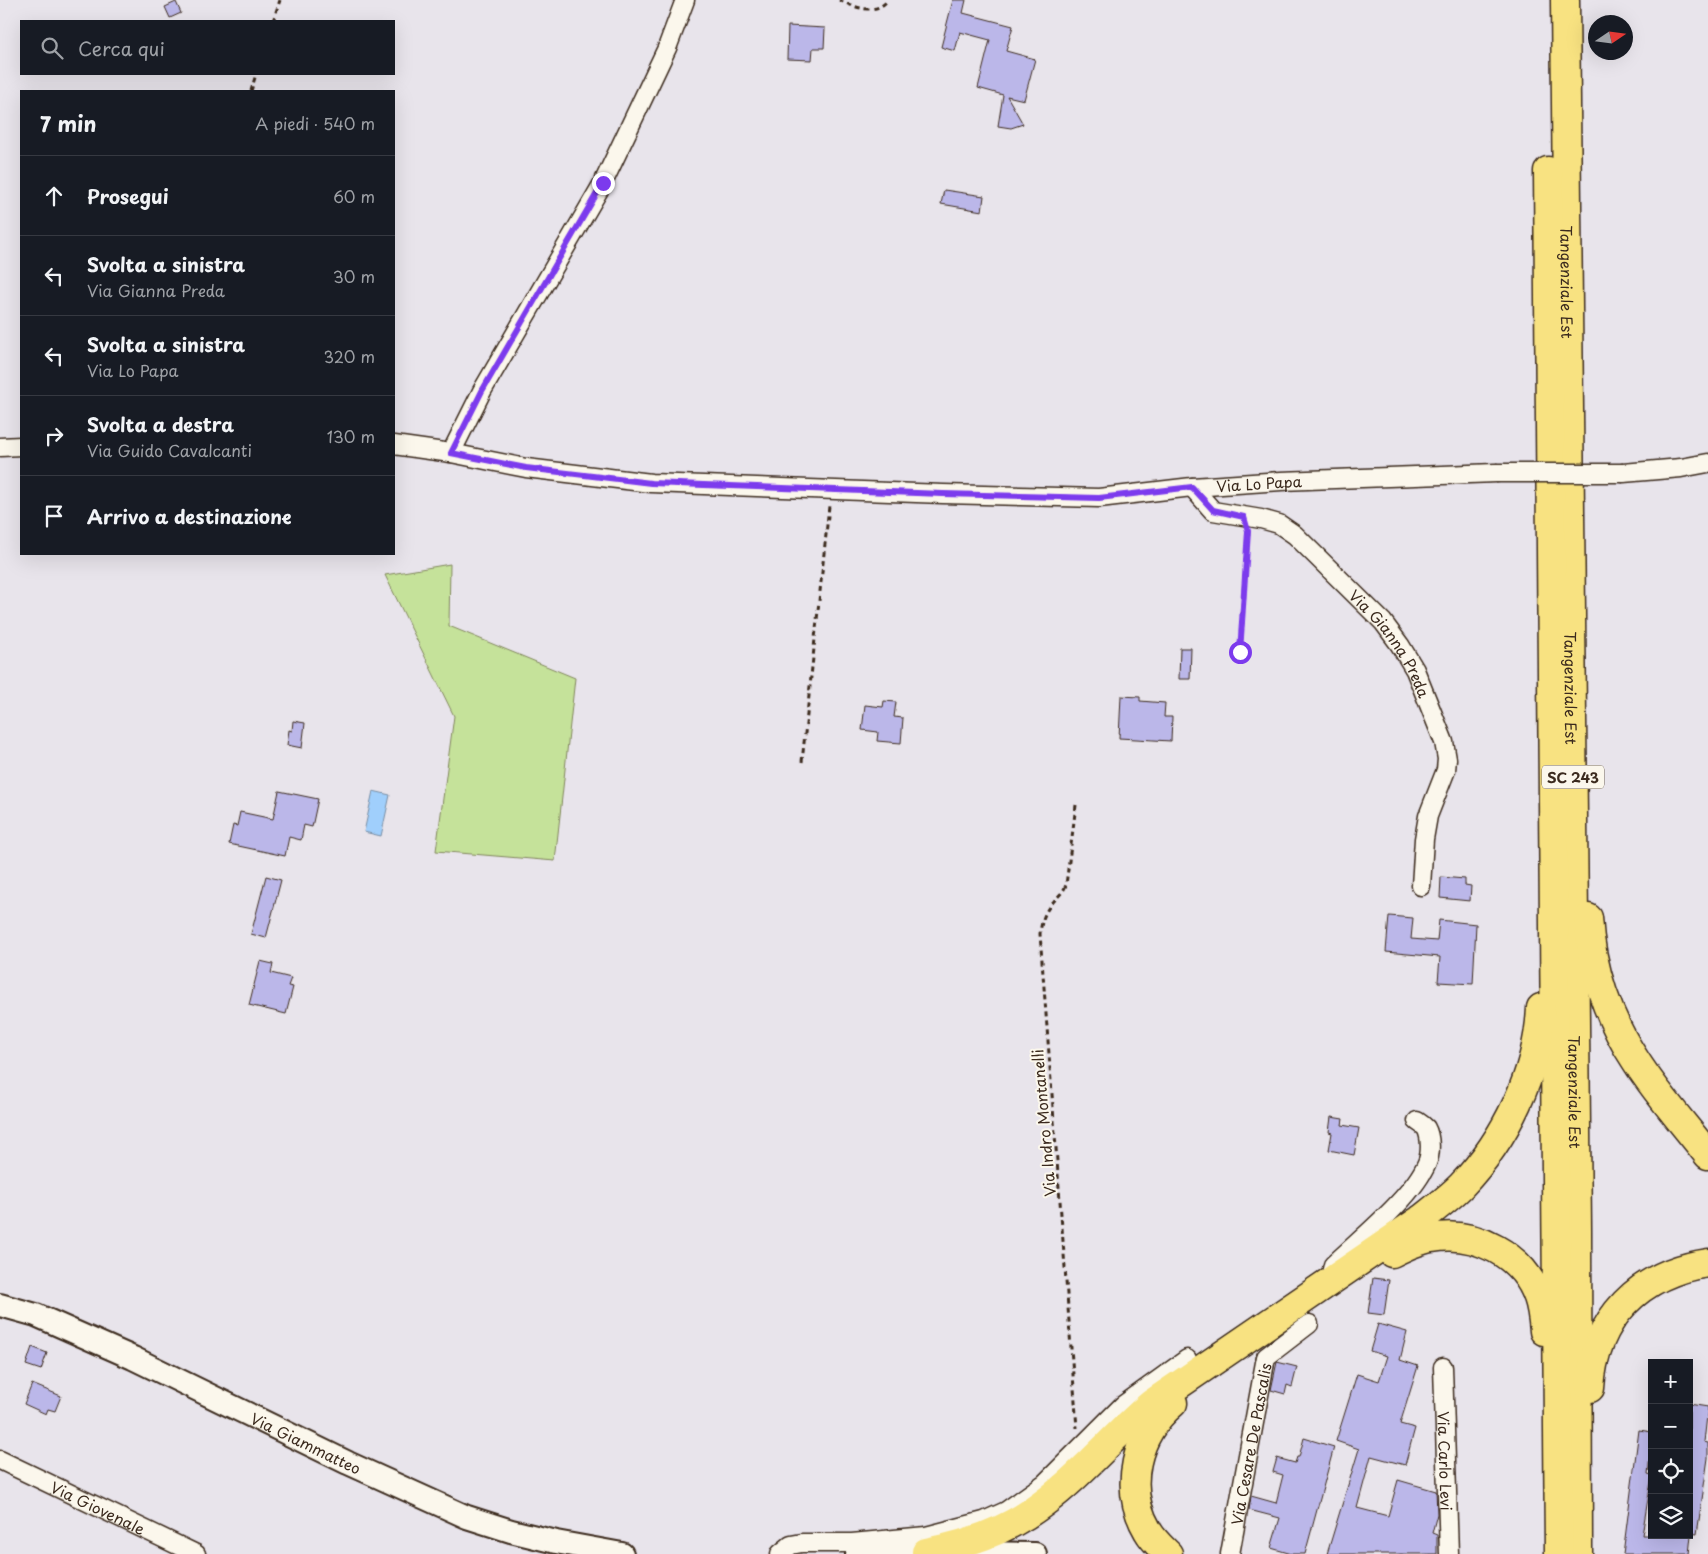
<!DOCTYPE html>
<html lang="it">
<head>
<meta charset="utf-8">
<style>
	body { margin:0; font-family:"Playpen Sans",sans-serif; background:#242831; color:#f1f3f6 }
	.controls { position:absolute; right:15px; bottom:15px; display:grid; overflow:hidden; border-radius:0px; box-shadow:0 5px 20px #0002 }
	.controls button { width:45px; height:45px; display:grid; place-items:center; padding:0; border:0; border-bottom:1px solid #363941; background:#171b24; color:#f1f3f6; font:25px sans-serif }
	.compass { position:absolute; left:1588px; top:15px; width:45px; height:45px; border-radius:50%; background:#171b24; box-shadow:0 5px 20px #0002; rotate:77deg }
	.stop { position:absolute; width:15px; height:15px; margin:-11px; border:4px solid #7c3aed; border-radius:50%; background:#fff }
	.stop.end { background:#7c3aed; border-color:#fff; box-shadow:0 1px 5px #0008 }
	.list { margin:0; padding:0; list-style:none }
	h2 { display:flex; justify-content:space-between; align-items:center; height:65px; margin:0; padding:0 20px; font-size:21px }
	h2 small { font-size:16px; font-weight:400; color:#9ea1a6 }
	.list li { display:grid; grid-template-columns:32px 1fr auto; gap:15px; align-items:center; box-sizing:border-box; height:80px; padding:0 20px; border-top:1px solid #363941 }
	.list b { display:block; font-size:19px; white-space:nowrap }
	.list p { margin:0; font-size:16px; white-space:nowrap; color:#9ea1a6 }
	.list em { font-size:16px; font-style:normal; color:#9ea1a6 }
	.icon { flex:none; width:28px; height:28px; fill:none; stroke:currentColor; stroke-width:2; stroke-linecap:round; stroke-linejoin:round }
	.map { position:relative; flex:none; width:1708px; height:1554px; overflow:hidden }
	.search { position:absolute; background:#171b24; box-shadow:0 5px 20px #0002; left:20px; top:20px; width:375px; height:55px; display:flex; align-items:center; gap:12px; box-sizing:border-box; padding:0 18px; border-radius:0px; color:#9ea1a6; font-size:19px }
	.panel { position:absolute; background:#171b24; box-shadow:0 5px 20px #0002; left:20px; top:90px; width:375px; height:465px; border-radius:0px }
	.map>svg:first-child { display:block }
</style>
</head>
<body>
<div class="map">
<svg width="1708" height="1554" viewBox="0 0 1708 1554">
	<rect width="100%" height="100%" fill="#e8e4eb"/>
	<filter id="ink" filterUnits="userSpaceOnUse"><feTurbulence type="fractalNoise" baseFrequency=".02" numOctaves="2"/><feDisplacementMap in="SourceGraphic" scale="10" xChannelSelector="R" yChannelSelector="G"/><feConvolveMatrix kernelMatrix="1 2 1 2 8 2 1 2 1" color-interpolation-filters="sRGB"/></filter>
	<g filter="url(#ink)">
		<path fill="#c5e29a" stroke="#80865c" d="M450 564 449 626 575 678 555 861 436 851 454 716 385 575Z"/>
		<path fill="#a0cffc" stroke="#788da3" d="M373 791 390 795 381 836 364 832Z"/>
		<path fill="#bbb7e9" stroke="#3b2a1e" d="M953 0H966L963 13 1013 26 1006 51 1035 59 1024 100 1007 96 1023 124 1011 128 998 126 1003 95 978 88 990 40 960 32 955 51 941 47Z
			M176 2 181 13 170 18 165 7Z
			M788 26 825 28 824 48H813L812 60 787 59Z
			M944 190 984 196 982 211 941 204Z
			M1180 648H1191L1190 679H1179Z
			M1121 696 1140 697V701L1165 703 1164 717H1172L1171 741 1119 738Z
			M884 701 896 702 894 717 903 718 901 743 877 741 878 732 862 730 865 705 883 707Z
			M293 721 305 723 302 748 287 745 289 730 292 731Z
			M279 791 318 799 312 827 304 825 301 840 289 837 285 856 229 844 233 825 237 826 240 812 273 819Z
			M266 876 281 880 266 938 251 934Z
			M1441 877 1465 879V885L1471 886 1470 901 1440 898Z
			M1389 916 1413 918 1411 939 1437 941 1439 920 1476 924 1473 984 1438 982 1440 957 1386 952Z
			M260 961 273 964 271 973 291 978 288 986 293 987 286 1014 249 1005Z
			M1331 1117 1343 1119 1342 1125 1359 1128 1354 1155 1329 1150 1332 1133 1329 1132Z
			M1373 1278 1389 1280 1384 1315 1368 1313Z
			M1378 1324 1407 1332 1400 1360 1418 1366 1400 1424 1415 1428 1405 1465 1371 1456 1357 1508 1388 1516 1398 1480 1436 1491 1437 1514 1432 1533 1437 1535V1554H1327L1359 1449 1336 1441 1357 1374 1379 1381 1387 1356 1370 1351Z
			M32 1347 47 1353 41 1370 26 1365Z
			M1277 1362 1297 1367 1292 1387 1287 1385 1285 1394 1271 1390Z
			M32 1384 61 1396 55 1411 48 1409 46 1414 24 1404Z
			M1689 1404 1708 1407 1704 1442 1708 1443V1458L1697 1534 1689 1533Z
			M1639 1430 1652 1432 1648 1474 1652 1475 1642 1535H1691L1689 1554H1623Z
			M1304 1438 1334 1447 1305 1554H1292L1271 1548 1280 1518 1249 1510 1251 1496 1276 1503 1283 1475 1273 1472 1277 1458 1295 1463 1297 1457H1299Z"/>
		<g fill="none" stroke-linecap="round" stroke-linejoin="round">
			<g stroke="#3b2a1e" stroke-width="21">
				<g id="minor">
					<path id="s1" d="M394 445 451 453 526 468 651 483 943 494 1099 498 1192 487 1281 481 1496 473"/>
					<path d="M0 447 21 446"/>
					<path d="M451 453 482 391 603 183 667 48 685 0"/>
					<path d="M1623 473 1681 468 1708 463"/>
					<path id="s2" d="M1192 487 1213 511 1261 519 1279 524 1295 535 1383 622 1400 645 1415 670 1444 742 1447 759 1446 770 1428 816 1424 839 1421 886"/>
					<path d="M1330 1278 1333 1265C1360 1239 1413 1197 1427 1163 1431 1154 1431 1137 1426 1128 1424 1126 1420 1123 1417 1121"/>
					<path id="s3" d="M1443 1367 1449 1554"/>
					<path id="s4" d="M0 1460 196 1554"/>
					<path d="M780 1554 791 1545 802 1543H852L926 1536 984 1521 1006 1511 1045 1483 1123 1405 1187 1359"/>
					<path id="s5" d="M1230 1554 1266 1357 1309 1324"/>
				</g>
			</g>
			<g stroke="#3b2a1e" stroke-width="26">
				<g id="tertiary">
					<path id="s6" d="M0 1305 36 1315 133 1358 348 1463 467 1517 511 1531 556 1542 622 1554"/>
					<path d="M857 1554 893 1552 1035 1554"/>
				</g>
			</g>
			<g stroke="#3b2a1e" stroke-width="31">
				<g id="trunk">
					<path id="s7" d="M1565 0 1577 1230 1578 1554"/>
					<path d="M1548 171 1559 1554"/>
					<path d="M1588 918C1591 968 1608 1019 1636 1061 1657 1094 1684 1124 1708 1155"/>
					<path d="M1392 1253C1404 1247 1418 1240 1432 1238 1475 1230 1523 1255 1538 1297 1542 1308 1543 1320 1544 1331"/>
					<path d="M1590 1388C1594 1318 1640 1273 1708 1263"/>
					<path d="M926 1552C995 1539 1035 1516 1085 1467 1108 1445 1128 1423 1152 1403L1420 1220C1434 1209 1449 1198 1461 1186 1506 1139 1538 1073 1541 1008"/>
					<path d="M1168 1554C1161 1547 1153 1540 1148 1531 1122 1487 1136 1434 1173 1403"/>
				</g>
			</g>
			<path stroke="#3b2a1e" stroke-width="3" stroke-dasharray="5 4" stroke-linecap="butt" d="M839 0C854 7 875 16 888 0
				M273 21 280 0
				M251 91 256 74
				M1240 652 1248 532
				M802 762 829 506
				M1076 805 1066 885C1063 893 1059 895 1054 901 1045 910 1041 922 1040 934L1077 1428"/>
			<use href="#minor" stroke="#fbf7ec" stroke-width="18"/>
			<use href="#tertiary" stroke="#fbf7ec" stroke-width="22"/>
			<use href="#trunk" stroke="#f8e281" stroke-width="28"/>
			<g stroke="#3b2a1e" stroke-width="21" stroke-linecap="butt">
				<path id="minor-bridge" d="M1496 473H1623"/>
			</g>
			<use href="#minor-bridge" stroke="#fbf7ec" stroke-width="18"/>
		</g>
	</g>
	<g fill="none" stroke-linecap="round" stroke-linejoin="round" filter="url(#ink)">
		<path stroke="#7c3aed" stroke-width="6" d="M603 183 482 391 451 453 526 468 651 483 943 494 1099 498 1192 487 1213 510 1244 517 1248 531 1240 652"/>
	</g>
	<g text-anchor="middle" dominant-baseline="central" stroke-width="4" stroke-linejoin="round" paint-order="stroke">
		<rect fill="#fbf7ec" stroke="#75685c" stroke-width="1" x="1542" y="765.5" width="62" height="23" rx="4"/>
		<g font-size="14" font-weight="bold" fill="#3b2a1e">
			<text x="1573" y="777">SC 243</text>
		</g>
		<g font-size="15" fill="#3b2a1e" stroke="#fbf7ec">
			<text stroke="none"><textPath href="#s7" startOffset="282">Tangenziale Est</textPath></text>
			<text stroke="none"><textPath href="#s1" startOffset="869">Via Lo Papa</textPath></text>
			<text stroke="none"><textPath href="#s2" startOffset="264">Via Gianna Preda</textPath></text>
			<text stroke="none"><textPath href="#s7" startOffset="688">Tangenziale Est</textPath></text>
			<text stroke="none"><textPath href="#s7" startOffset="1092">Tangenziale Est</textPath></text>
			<text transform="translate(1043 1123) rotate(-95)">Via Indro Montanelli</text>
			<text stroke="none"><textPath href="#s6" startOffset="336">Via Giammatteo</textPath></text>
			<text stroke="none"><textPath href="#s5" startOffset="112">Via Cesare De Pascalis</textPath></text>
			<text stroke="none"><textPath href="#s3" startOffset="94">Via Carlo Levi</textPath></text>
			<text stroke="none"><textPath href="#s4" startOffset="109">Via Giovenale</textPath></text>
		</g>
	</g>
</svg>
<div class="controls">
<button>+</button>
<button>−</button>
<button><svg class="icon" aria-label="locate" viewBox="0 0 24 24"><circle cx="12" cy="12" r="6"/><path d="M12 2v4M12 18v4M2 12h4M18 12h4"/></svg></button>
<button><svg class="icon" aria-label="layers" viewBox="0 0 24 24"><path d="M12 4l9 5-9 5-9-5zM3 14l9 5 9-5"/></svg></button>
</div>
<svg class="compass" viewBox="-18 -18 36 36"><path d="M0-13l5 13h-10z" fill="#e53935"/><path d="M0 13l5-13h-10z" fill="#9ea1a6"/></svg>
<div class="stop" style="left:1240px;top:652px"></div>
<div class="stop end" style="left:603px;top:183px"></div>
<div class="search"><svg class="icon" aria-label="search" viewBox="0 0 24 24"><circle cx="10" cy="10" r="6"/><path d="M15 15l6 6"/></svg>Cerca qui</div>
<section class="panel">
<h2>7 min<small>A piedi · 540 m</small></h2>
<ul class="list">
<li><svg class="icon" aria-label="ahead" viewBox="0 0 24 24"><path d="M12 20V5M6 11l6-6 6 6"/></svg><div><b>Prosegui</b></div><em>60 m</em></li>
<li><svg class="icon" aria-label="left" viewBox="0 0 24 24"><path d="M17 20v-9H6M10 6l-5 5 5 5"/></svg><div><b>Svolta a sinistra</b><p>Via Gianna Preda</p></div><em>30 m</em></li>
<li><svg class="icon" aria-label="left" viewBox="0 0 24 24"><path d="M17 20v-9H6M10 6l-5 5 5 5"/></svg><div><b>Svolta a sinistra</b><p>Via Lo Papa</p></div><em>320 m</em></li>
<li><svg class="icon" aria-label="right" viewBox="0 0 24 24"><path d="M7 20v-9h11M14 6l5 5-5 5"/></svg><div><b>Svolta a destra</b><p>Via Guido Cavalcanti</p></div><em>130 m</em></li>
<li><svg class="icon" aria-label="arrive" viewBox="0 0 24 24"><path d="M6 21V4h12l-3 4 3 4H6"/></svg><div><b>Arrivo a destinazione</b></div></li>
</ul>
</section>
</div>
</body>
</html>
